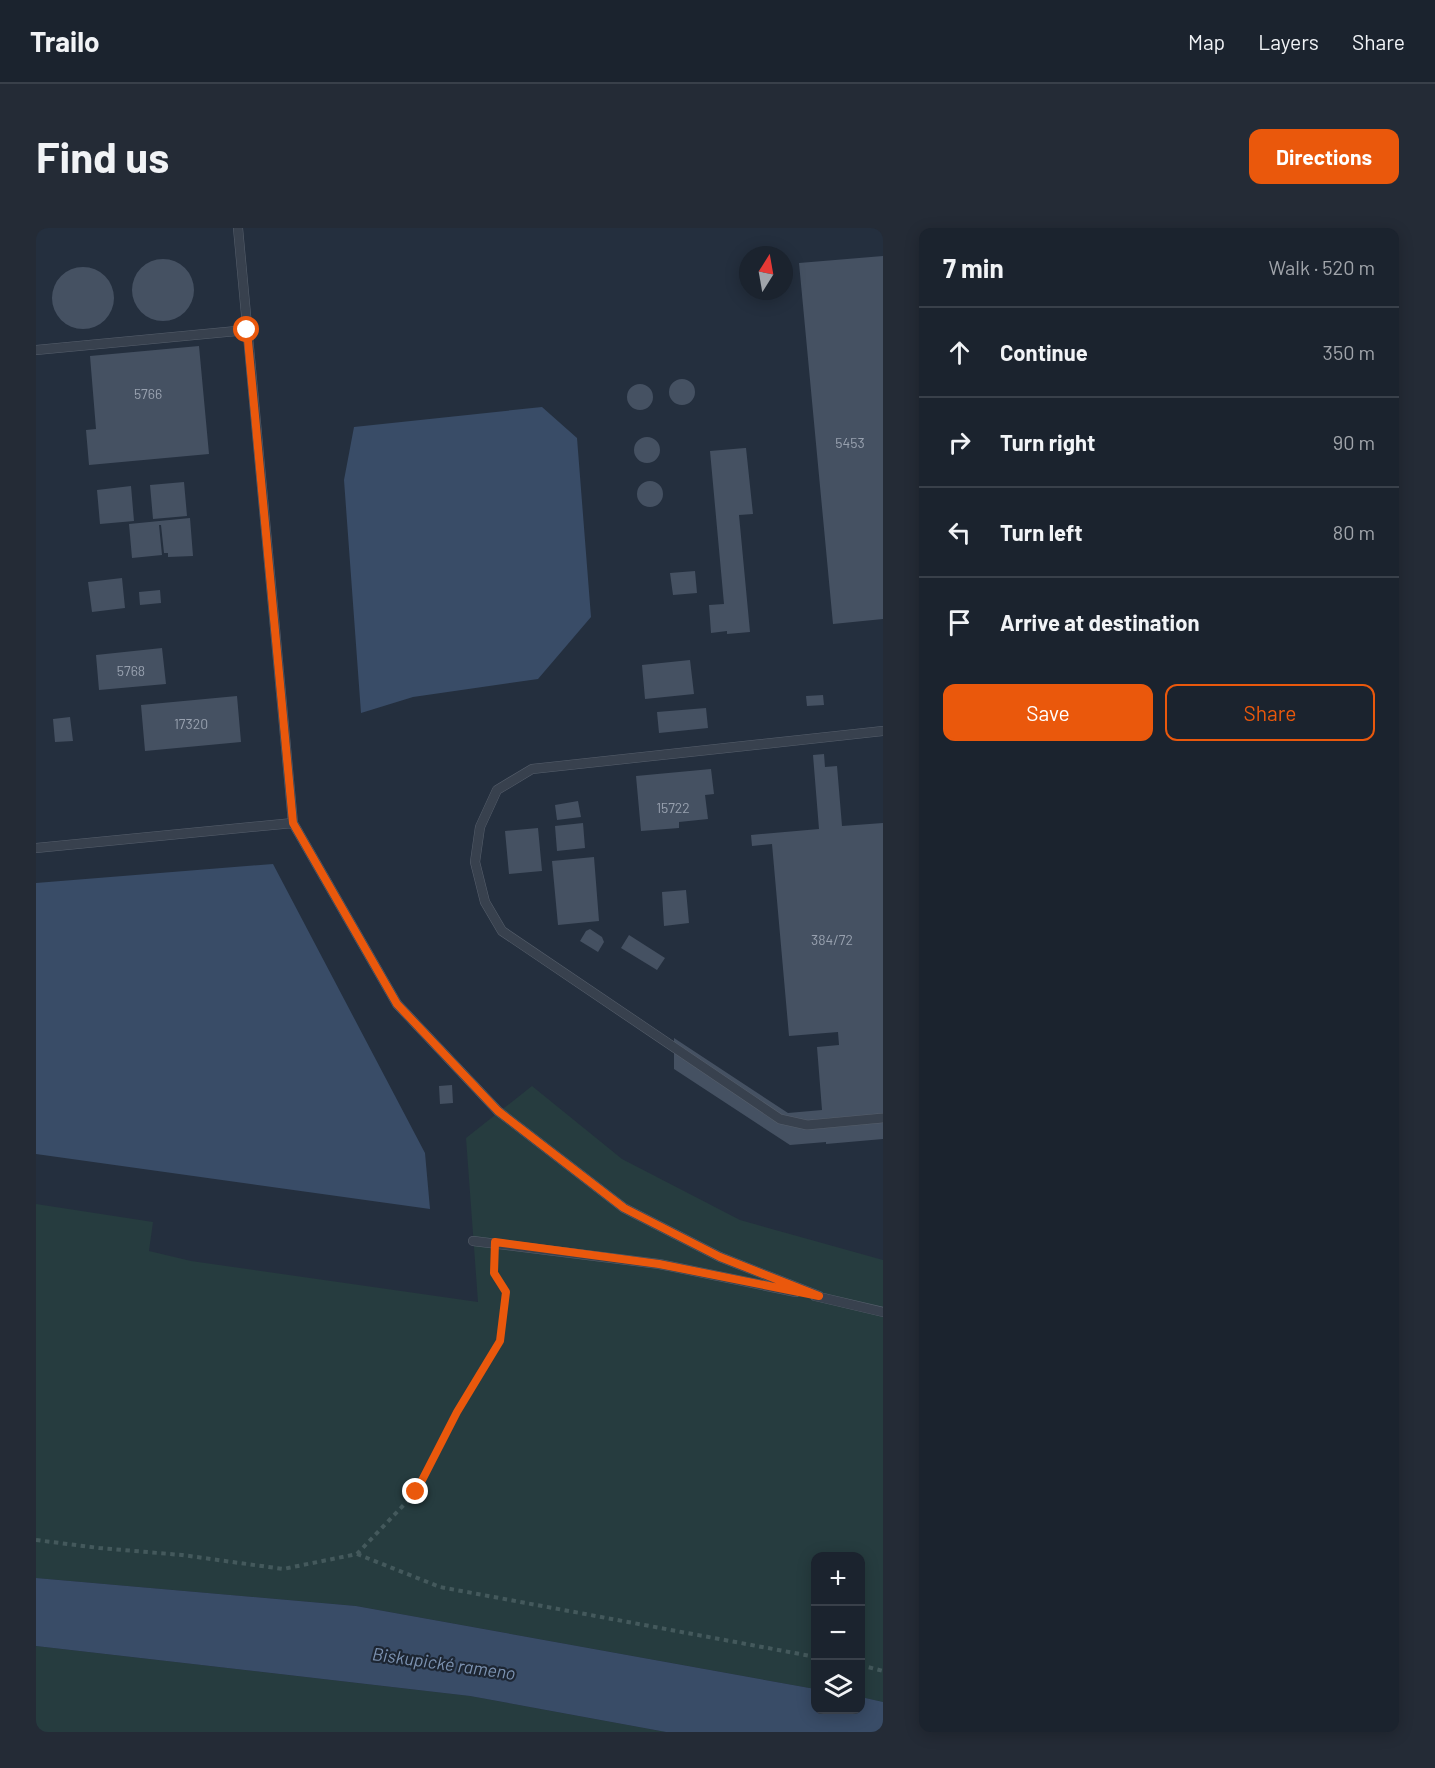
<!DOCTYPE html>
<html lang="en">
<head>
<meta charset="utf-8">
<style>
	body { margin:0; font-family:Barlow,sans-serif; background:#242b36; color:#f1f3f6 }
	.controls { position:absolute; right:18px; bottom:18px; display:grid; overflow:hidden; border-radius:12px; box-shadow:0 3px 15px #0003 }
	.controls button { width:54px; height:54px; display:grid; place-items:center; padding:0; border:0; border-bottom:2px solid #39404a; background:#1b232e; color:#f1f3f6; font:30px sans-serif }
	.compass { position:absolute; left:703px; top:18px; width:54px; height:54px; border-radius:50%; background:#1b232e; box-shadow:0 3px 15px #0003; rotate:11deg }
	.stop { position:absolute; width:18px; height:18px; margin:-14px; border:4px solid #ea580c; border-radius:50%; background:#fff }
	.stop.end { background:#ea580c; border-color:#fff; box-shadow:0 2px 6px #0008 }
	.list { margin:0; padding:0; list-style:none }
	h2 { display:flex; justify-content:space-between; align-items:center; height:78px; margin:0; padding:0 24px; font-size:26px }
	h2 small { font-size:20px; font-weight:400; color:#a0a4aa }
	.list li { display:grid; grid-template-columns:39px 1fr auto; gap:18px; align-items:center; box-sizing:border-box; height:90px; padding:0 24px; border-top:2px solid #39404a }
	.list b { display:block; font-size:22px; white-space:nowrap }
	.list em { font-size:20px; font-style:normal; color:#a0a4aa }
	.actions { display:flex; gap:12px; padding:18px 24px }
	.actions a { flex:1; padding:14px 0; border:2px solid #ea580c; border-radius:12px; text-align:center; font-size:21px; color:#ea580c }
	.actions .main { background:#ea580c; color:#fff }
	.icon { flex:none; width:33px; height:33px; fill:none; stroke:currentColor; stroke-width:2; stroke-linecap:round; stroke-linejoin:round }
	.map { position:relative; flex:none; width:847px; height:1504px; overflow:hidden; border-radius:12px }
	header { display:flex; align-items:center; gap:36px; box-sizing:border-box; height:84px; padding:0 30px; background:#1b232e; border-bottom:2px solid #39404a }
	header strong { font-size:28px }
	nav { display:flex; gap:33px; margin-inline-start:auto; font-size:21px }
	.intro { display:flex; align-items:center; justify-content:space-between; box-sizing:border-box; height:144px; padding:0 36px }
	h1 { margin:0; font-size:42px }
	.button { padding:15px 27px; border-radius:12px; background:#ea580c; color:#fff; font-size:21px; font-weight:700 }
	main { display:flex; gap:36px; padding:0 36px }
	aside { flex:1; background:#1b232e; border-radius:12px; box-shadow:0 3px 15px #0003 }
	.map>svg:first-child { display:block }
</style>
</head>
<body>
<header>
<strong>Trailo</strong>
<nav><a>Map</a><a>Layers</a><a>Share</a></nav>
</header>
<div class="intro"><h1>Find us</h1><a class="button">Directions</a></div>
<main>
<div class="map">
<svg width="847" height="1504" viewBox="0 0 847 1504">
	<rect width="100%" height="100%" fill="#242f3e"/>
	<path fill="#263c3f" d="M496 858 586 931 704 992 847 1032V1474L825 1469 824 1328H780L779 1461 320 1378 0 1350V976L117 994 113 1023 155 1033 442 1074 430 910Z
		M0 1418 434 1468 630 1504H0Z"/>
	<path fill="#394c67" d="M506 179 541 210 555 389 502 451 377 469 325 485 308 252 318 199Z
		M237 636 389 925 394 981 0 926V655Z
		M0 1350 320 1378 779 1461 780 1482H824L825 1469 847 1474V1504H630L434 1468 0 1418Z"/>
	<path fill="#455162" d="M847 28V391L797 396 763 35Z
		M96 62a31 31 0 1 1 62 0a31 31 0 1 1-62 0Z
		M16 70a31 31 0 1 1 62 0a31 31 0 1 1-62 0Z
		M163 118 173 226 53 237 50 202 60 201 54 128Z
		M633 164a13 13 0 1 1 26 0a13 13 0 1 1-26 0Z
		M591 169a13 13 0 1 1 26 0a13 13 0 1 1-26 0Z
		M598 222a13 13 0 1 1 26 0a13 13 0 1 1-26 0Z
		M709 220H710L717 286 703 287 714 404 691 406V403L675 405 673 377 688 376 674 223Z
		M601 266a13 13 0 1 1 26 0a13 13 0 1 1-26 0Z
		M148 254 151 288 117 291 114 257Z
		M95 258 98 293 64 296 61 262Z
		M154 290 157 328 132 329V325H128L125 297H123L126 327 96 330 93 296Z
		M659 343 661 365 637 367 634 345Z
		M86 350 89 380 56 384 52 354Z
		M124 362 125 375 104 377 103 364Z
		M126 420 130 456 63 462 60 427Z
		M654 432 658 466 609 471 606 437Z
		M787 467 788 477 771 478 770 468Z
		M201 468 205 514 109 523 105 477Z
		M670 480 672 500 623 505 621 484Z
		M34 489 37 513 19 514 17 491Z
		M788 526 789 539 801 538 806 598 847 595V911L790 916V914L754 917 638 841V810L752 885 786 882 781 819 803 817 802 804 753 808 736 616 716 618 715 607 783 601 777 527Z
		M675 541 678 566 669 567 672 591 643 594V600L605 603 600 548Z
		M542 573 545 589 521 592 519 577Z
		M547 595 549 620 521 623 519 598Z
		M502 600 506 643 473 646 469 603Z
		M558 629 563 693 522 697 516 633Z
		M650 662 653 695 628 698 626 664Z
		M554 701 566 709 568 714 562 724 544 713 550 703Z
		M593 707 629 730 621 742 585 720Z
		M416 857 417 875 404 876 403 858Z"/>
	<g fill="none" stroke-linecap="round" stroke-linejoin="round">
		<g stroke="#565f6c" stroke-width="10">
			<path id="lane" d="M202 0 257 595 361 776 462 883 588 980 684 1029 783 1068
				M0 122 211 102
				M847 503 496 541 461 562 444 599 439 634 449 674 466 703 744 891 771 897 847 890
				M0 620 257 595
				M437 1013 623 1036 760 1064
				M779 1068 847 1084"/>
		</g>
		<path stroke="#44595c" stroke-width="4" stroke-dasharray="4.5 4.5" stroke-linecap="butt" d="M0 1312 63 1320 146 1327 247 1341 321 1326 380 1264 421 1184 464 1113 470 1064 458 1045V1030
			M321 1326 404 1359 780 1429
			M824 1437 847 1443"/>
		<use href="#lane" stroke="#38414e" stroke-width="9"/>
	</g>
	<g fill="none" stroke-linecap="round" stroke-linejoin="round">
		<path stroke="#ea580c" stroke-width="8" d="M211 102 257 595 361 776 462 883 588 980 684 1029 783 1068 623 1036 459 1014 458 1045 470 1064 464 1113 421 1184 380 1264"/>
	</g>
	<g text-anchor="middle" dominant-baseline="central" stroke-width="4.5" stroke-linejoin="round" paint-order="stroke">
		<g font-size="14" fill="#98a1af">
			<text x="112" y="165">5766</text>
			<text x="814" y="214">5453</text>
			<text x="95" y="442">5768</text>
			<text x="155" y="495">17320</text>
			<text x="637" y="579">15722</text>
			<text x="796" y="711">384/72</text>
		</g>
		<g font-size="18" font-style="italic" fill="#7c92b1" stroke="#1d2633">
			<text transform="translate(408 1435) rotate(8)">Biskupické rameno</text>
		</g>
	</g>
</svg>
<div class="controls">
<button>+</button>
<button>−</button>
<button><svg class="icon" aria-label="layers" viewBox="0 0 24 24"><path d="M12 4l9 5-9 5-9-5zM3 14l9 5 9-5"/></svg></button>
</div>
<svg class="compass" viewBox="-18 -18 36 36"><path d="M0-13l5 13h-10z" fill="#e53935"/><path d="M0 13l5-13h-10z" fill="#a0a4aa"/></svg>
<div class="stop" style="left:211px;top:102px"></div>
<div class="stop end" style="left:380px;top:1264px"></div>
</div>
<aside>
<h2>7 min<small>Walk · 520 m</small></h2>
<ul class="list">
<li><svg class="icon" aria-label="ahead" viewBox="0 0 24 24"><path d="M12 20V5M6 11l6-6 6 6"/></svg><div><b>Continue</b></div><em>350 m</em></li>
<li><svg class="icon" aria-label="right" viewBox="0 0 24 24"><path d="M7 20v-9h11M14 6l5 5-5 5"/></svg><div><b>Turn right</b></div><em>90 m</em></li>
<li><svg class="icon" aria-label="left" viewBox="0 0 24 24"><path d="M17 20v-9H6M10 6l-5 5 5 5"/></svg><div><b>Turn left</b></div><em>80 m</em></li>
<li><svg class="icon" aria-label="arrive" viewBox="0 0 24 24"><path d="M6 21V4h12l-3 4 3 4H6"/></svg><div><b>Arrive at destination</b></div></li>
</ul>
<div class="actions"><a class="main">Save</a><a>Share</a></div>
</aside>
</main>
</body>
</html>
